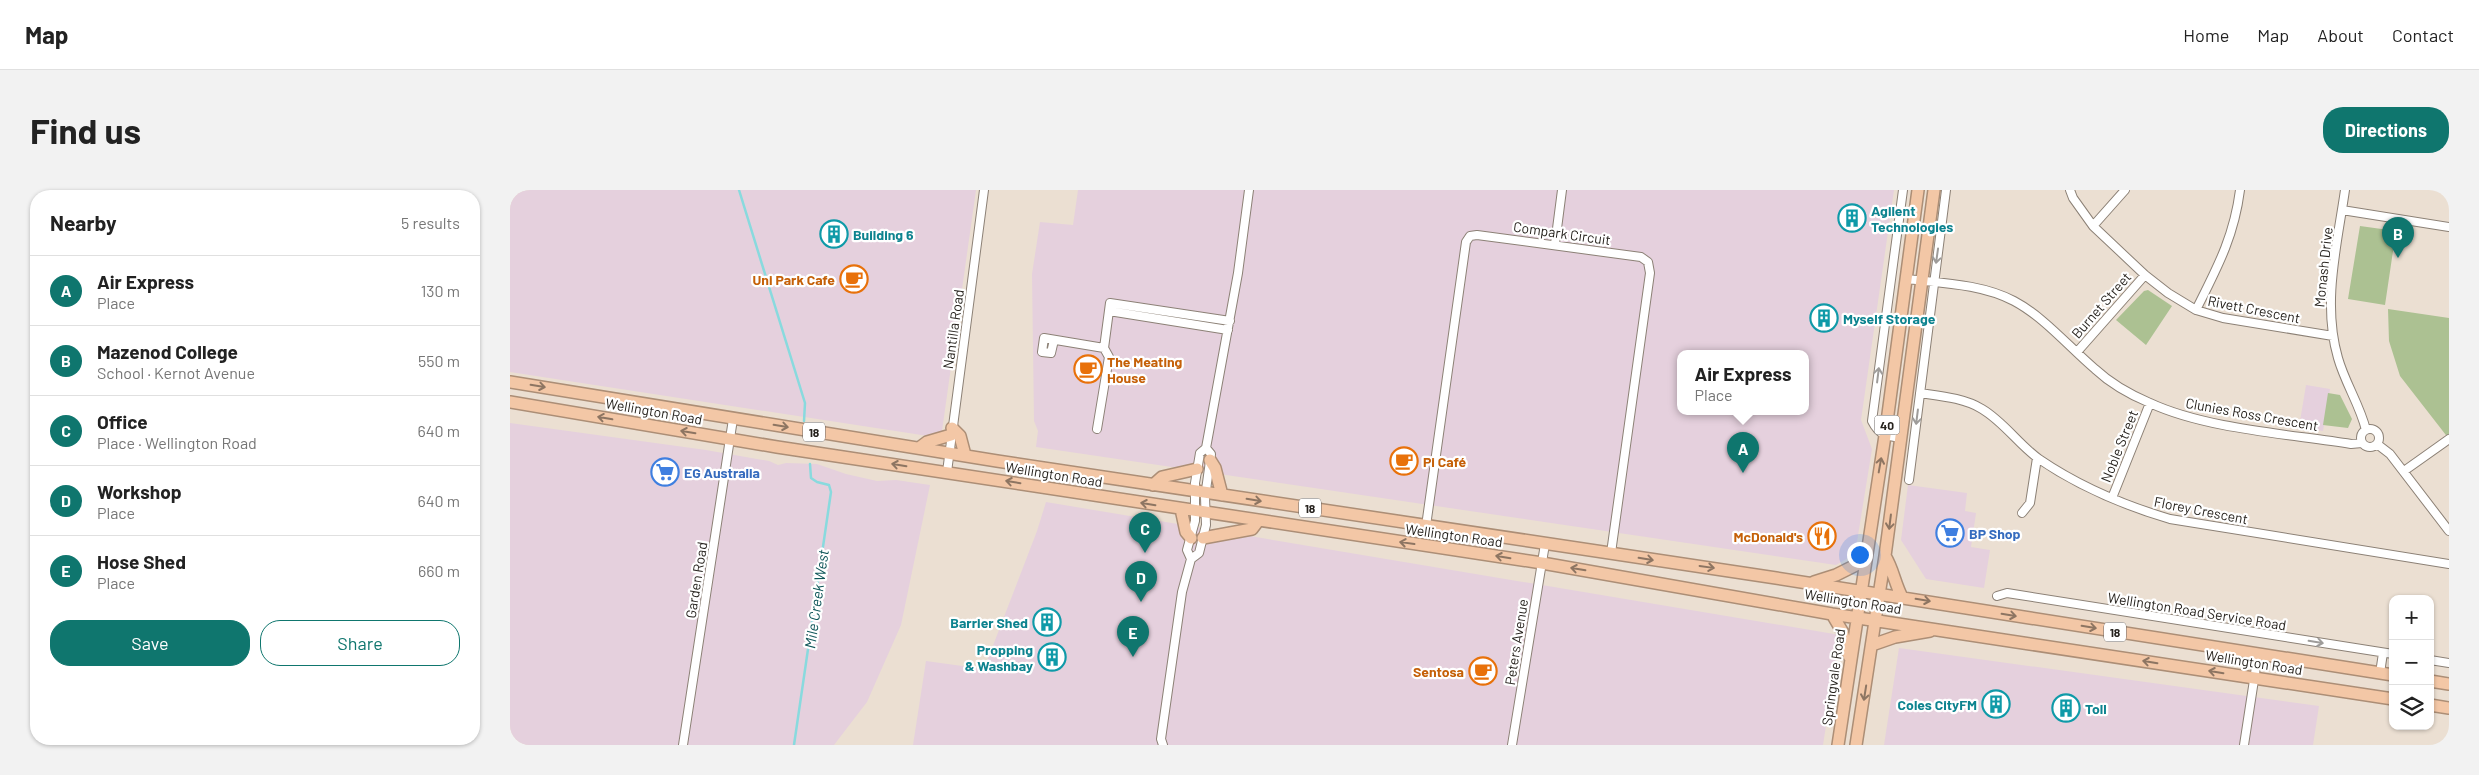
<!DOCTYPE html>
<html lang="en">
<head>
<meta charset="utf-8">
<style>
	body { margin:0; font-family:Barlow,sans-serif; background:#f2f2f2; color:#222 }
	.controls { position:absolute; right:15px; bottom:15px; display:grid; overflow:hidden; border-radius:10px; box-shadow:0 1px 4px #0004 }
	.controls button { width:45px; height:45px; display:grid; place-items:center; padding:0; border:0; border-bottom:1px solid #e0e0e0; background:#fff; color:#222; font:25px sans-serif }
	.you { position:absolute; left:1349px; top:364px; width:18px; height:18px; margin:-12px; border:4px solid #fff; border-radius:50%; background:#1a73e8; box-shadow:0 0 0 8px #1a73e833 }
	.badge { display:grid; place-items:center; width:32px; height:32px; border-radius:50%; background:#0f766e; color:#fff; font-size:16px; font-weight:700 }
	.pin { position:absolute; translate:-50% -41px; filter:drop-shadow(0 1px 2px #0008) }
	.pin::after { content:''; position:absolute; top:26px; width:18px; height:15px; background:inherit; clip-path:polygon(0 0,100% 0,50% 100%) }
	.popup { position:absolute; left:1167px; top:160px; width:132px; height:65px; box-sizing:border-box; display:grid; place-content:center; border-radius:10px; background:#fff; filter:drop-shadow(0 1px 4px #0005); font-size:16px; white-space:nowrap; color:#767676 }
	.popup b { font-size:19px; color:#222 }
	.popup::after { content:''; position:absolute; left:50%; top:100%; margin-left:-10px; border:10px solid transparent; border-top-color:#fff }
	.list { margin:0; padding:0; list-style:none }
	h2 { display:flex; justify-content:space-between; align-items:center; height:65px; margin:0; padding:0 20px; font-size:21px }
	h2 small { font-size:16px; font-weight:400; color:#767676 }
	.list li { display:grid; grid-template-columns:32px 1fr auto; gap:15px; align-items:center; box-sizing:border-box; height:70px; padding:0 20px; border-top:1px solid #e0e0e0 }
	.list b { display:block; font-size:19px; white-space:nowrap }
	.list p { margin:0; font-size:16px; white-space:nowrap; color:#767676 }
	.list em { font-size:16px; font-style:normal; color:#767676 }
	.actions { display:flex; gap:10px; padding:15px 20px }
	.actions a { flex:1; padding:11px 0; border:1px solid #0f766e; border-radius:20px; text-align:center; font-size:18px; color:#0f766e }
	.actions .main { background:#0f766e; color:#fff }
	.icon { flex:none; width:28px; height:28px; fill:none; stroke:currentColor; stroke-width:2; stroke-linecap:round; stroke-linejoin:round }
	.map { position:relative; flex:none; width:1939px; height:555px; overflow:hidden; border-radius:20px }
	header { display:flex; align-items:center; gap:30px; box-sizing:border-box; height:70px; padding:0 25px; background:#fff; border-bottom:1px solid #e0e0e0 }
	header strong { font-size:24px }
	nav { display:flex; gap:28px; margin-inline-start:auto; font-size:18px }
	.intro { display:flex; align-items:center; justify-content:space-between; box-sizing:border-box; height:120px; padding:0 30px }
	h1 { margin:0; font-size:35px }
	.button { padding:12px 22px; border-radius:20px; background:#0f766e; color:#fff; font-size:18px; font-weight:700 }
	main { display:flex; gap:30px; padding:0 30px }
	aside { flex:1; background:#fff; border-radius:20px; box-shadow:0 1px 4px #0004 }
	.map>svg:first-child { display:block }
</style>
</head>
<body>
<header>
<strong>Map</strong>
<nav><a>Home</a><a>Map</a><a>About</a><a>Contact</a></nav>
</header>
<div class="intro"><h1>Find us</h1><a class="button">Directions</a></div>
<main>
<aside>
<h2>Nearby<small>5 results</small></h2>
<ul class="list">
<li><span class="badge">A</span><div><b>Air Express</b><p>Place</p></div><em>130 m</em></li>
<li><span class="badge">B</span><div><b>Mazenod College</b><p>School · Kernot Avenue</p></div><em>550 m</em></li>
<li><span class="badge">C</span><div><b>Office</b><p>Place · Wellington Road</p></div><em>640 m</em></li>
<li><span class="badge">D</span><div><b>Workshop</b><p>Place</p></div><em>640 m</em></li>
<li><span class="badge">E</span><div><b>Hose Shed</b><p>Place</p></div><em>660 m</em></li>
</ul>
<div class="actions"><a class="main">Save</a><a>Share</a></div>
</aside>
<div class="map">
<svg width="1939" height="555" viewBox="0 0 1939 555">
	<rect width="100%" height="100%" fill="#ebdfd2"/>
	<path fill="#e5d0dd" fill-rule="evenodd" d="M0 0H466L431 248 0 182Z
		M568 0H1384L1351 230 1362 259 1345 364 1326 375 526 257 528 241 524 231 522 84 530 32 563 35ZM1170 164H1296V222H1170Z
		M1796 195 1820 199 1813 241 1789 237Z
		M0 233 196 260 259 271 268 275 276 273 307 274 336 284 367 291 386 290 420 295 391 435 357 512 324 555H0Z
		M1398 295 1457 303 1455 321 1466 323 1461 357 1480 360 1474 398 1416 389 1391 350Z
		M536 312 1330 445 1313 555H403L416 471 474 479 527 341Z
		M1389 458 1809 516 1803 555H1374Z"/>
	<path fill="#acc192" d="M1850 36 1886 41 1875 115 1838 109Z
		M1638 100 1662 116 1636 155 1606 130 1634 101Z
		M1878 119 1939 128V249L1890 186 1879 151Z
		M1818 203 1830 205 1842 229 1838 238 1813 235Z"/>
	<g fill="none" stroke-linecap="round" stroke-linejoin="round">
		<path stroke="#89dade" stroke-width="2.5" d="M229 0 295 213 294 231
			M284 555 321 302 319 295 307 292 301 288 300 274"/>
		<g stroke="#8c8176" stroke-width="10">
			<path id="minor" d="M1560 0 1563 8 1583 36 1635 85 1658 103 1686 120 1713 128 1823 146
				M1835 0C1827 56 1812 113 1828 168 1835 193 1850 215 1856 240
				M1832 20 1939 37
				M1583 36 1615 0
				M1045 54 1052 0
				M1396 89C1431 93 1472 94 1504 111 1534 127 1559 157 1585 179 1600 193 1621 205 1640 213 1696 239 1779 244 1841 254L1852 253
				M1686 120C1707 78 1724 47 1730 0
				M599 121 718 140
				M544 150 541 163 532 162 534 148 594 158
				M1567 162 1635 85
				M1410 203C1430 206 1454 208 1472 219 1494 232 1509 255 1529 269 1570 297 1613 315 1660 329L1939 374
				M1851 248a9 9 0 1 1 18 0a9 9 0 1 1-18 0Z
				M587 239 599 167 594 158 600 113 720 131
				M1391 248C1376 246 1369 245 1362 231L1393 0
				M1867 254 1880 264 1939 341
				M1894 281 1939 249
				M437 282 474 0
				M1399 290 1436 0
				M1602 308 1640 213
				M1512 323 1520 313 1527 268
				M916 336 956 52 960 46 967 45 1131 67 1138 72 1140 83 1101 363
				M681 369 677 360 685 331V293L690 263 696 258 728 83 739 0
				M1487 406 1497 403 1883 464
				M1920 470 1939 473
				M1870 483 1873 463
				M173 555 223 229
				M653 555 651 549 672 402 681 369 689 363 696 335 695 307 701 264 696 258
				M1002 555 1035 354
				M1734 555 1748 464"/>
		</g>
		<g stroke="#ac8e76" stroke-width="14">
			<path id="highway" d="M0 192 487 271 1266 388 1883 485
				M0 212 267 257 1032 373 1322 424 1883 509
				M442 238 450 246 455 265
				M409 258 417 252 441 245
				M700 270 705 278 712 305
				M643 295 652 287 687 279
				M671 319 676 342 681 348
				M693 348 742 339 748 331
				M1375 366C1383 379 1385 394 1392 407
				M1304 392 1326 385 1354 371
				M1322 424 1332 441 1339 466
				M1362 455 1385 447 1420 441
				M1920 491 1939 494
				M1920 515 1939 518
				M1328 555 1376 239 1408 0
				M1346 555 1375 366 1424 0"/>
		</g>
		<use href="#minor" stroke="#fff" stroke-width="8"/>
		<use href="#highway" stroke="#f3c7a6" stroke-width="11"/>
	</g>
	<defs><path id="oneway-shaft" d="M-6 0H5M1.5-3L5.5 0L1.5 3" fill="none" stroke-width="1.6" stroke-linecap="round" stroke-linejoin="round" transform="scale(1.25)"/></defs>
	<g stroke="#9e9c9a">
		<use href="#oneway-shaft" transform="translate(1427 66) rotate(98)"/>
		<use href="#oneway-shaft" transform="translate(1368 185) rotate(-83)"/>
		<use href="#oneway-shaft" transform="translate(1407 227) rotate(97)"/>
		<use href="#oneway-shaft" transform="translate(1806 452) rotate(9)"/>
	</g>
	<g stroke="#8d7562">
		<use href="#oneway-shaft" transform="translate(28 196) rotate(9)"/>
		<use href="#oneway-shaft" transform="translate(95 228) rotate(-170)"/>
		<use href="#oneway-shaft" transform="translate(271 236) rotate(9)"/>
		<use href="#oneway-shaft" transform="translate(178 242) rotate(-171)"/>
		<use href="#oneway-shaft" transform="translate(389 275) rotate(-171)"/>
		<use href="#oneway-shaft" transform="translate(1370 275) rotate(-80)"/>
		<use href="#oneway-shaft" transform="translate(503 292) rotate(-171)"/>
		<use href="#oneway-shaft" transform="translate(744 310) rotate(9)"/>
		<use href="#oneway-shaft" transform="translate(638 314) rotate(-171)"/>
		<use href="#oneway-shaft" transform="translate(1380 332) rotate(97)"/>
		<use href="#oneway-shaft" transform="translate(897 353) rotate(-172)"/>
		<use href="#oneway-shaft" transform="translate(993 367) rotate(-171)"/>
		<use href="#oneway-shaft" transform="translate(1136 369) rotate(9)"/>
		<use href="#oneway-shaft" transform="translate(1197 377) rotate(8)"/>
		<use href="#oneway-shaft" transform="translate(1068 379) rotate(-171)"/>
		<use href="#oneway-shaft" transform="translate(1413 410) rotate(9)"/>
		<use href="#oneway-shaft" transform="translate(1499 425) rotate(9)"/>
		<use href="#oneway-shaft" transform="translate(1579 437) rotate(9)"/>
		<use href="#oneway-shaft" transform="translate(1640 472) rotate(-171)"/>
		<use href="#oneway-shaft" transform="translate(1706 482) rotate(-171)"/>
		<use href="#oneway-shaft" transform="translate(1355 503) rotate(99)"/>
	</g>
	<defs>
		<g id="building-ring" transform="scale(1.4375)"><circle r="9.5" fill="#fff" stroke="#0f9aa8" stroke-width="1.5"/><path d="M-4-6H4V6H1V3H-1V6H-4ZM-2.5-4.3h1.7v1.8h-1.7ZM.8-4.3h1.7v1.8H.8ZM-2.5-1h1.7V.8h-1.7ZM.8-1h1.7V.8H.8Z" fill="#0f9aa8"/></g>
		<g id="cafe-ring" transform="scale(1.4375)"><circle r="9.5" fill="#fff" stroke="#e8710a" stroke-width="1.5"/><path d="M-5.5-4.5H6V0H3Q3 3.5 0 3.5H-2.5Q-5.5 3.5-5.5 0ZM3-3.2v2h1.7v-2ZM-6 4.5H4V6H-6Z" fill="#e8710a"/></g>
		<g id="supermarket-ring" transform="scale(1.4375)"><circle r="9.5" fill="#fff" stroke="#3f7fe0" stroke-width="1.5"/><path d="M-6-5.5h2.5l.6 2H6L4.5 2H-2.5L-4.4-4H-6ZM-1.5 3.2a1.3 1.3 0 1 0 .1 0ZM3 3.2a1.3 1.3 0 1 0 .1 0Z" fill="#3f7fe0"/></g>
		<g id="restaurant-ring" transform="scale(1.4375)"><circle r="9.5" fill="#fff" stroke="#e8710a" stroke-width="1.5"/><path d="M-5-6h1v4h1v-4h1v4h1v-4h1v5L-1.5 .5V6h-2V.5L-5-1ZM5-6V6H3V1.5H1.5Q1.5-4 5-6Z" fill="#e8710a"/></g>
	</defs>
	<g fill-rule="evenodd">
		<use href="#building-ring" x="1342" y="28"/>
		<use href="#building-ring" x="324" y="44"/>
		<use href="#cafe-ring" x="344" y="89"/>
		<use href="#building-ring" x="1314" y="128"/>
		<use href="#cafe-ring" x="578" y="179"/>
		<use href="#cafe-ring" x="894" y="271"/>
		<use href="#supermarket-ring" x="155" y="282"/>
		<use href="#supermarket-ring" x="1440" y="343"/>
		<use href="#restaurant-ring" x="1312" y="346"/>
		<use href="#building-ring" x="537" y="432"/>
		<use href="#building-ring" x="542" y="467"/>
		<use href="#cafe-ring" x="973" y="481"/>
		<use href="#building-ring" x="1486" y="514"/>
		<use href="#building-ring" x="1556" y="518"/>
	</g>
	<g text-anchor="middle" dominant-baseline="central" stroke-width="4.5" stroke-linejoin="round" paint-order="stroke">
		<g fill="#fff" stroke="#686562" stroke-width="1">
			<rect x="1364.5" y="225.5" width="25" height="19" rx="4"/>
			<rect x="293" y="232.5" width="22" height="19" rx="4"/>
			<rect x="789" y="308.5" width="22" height="19" rx="4"/>
			<rect x="1594" y="432.5" width="22" height="19" rx="4"/>
		</g>
		<g font-size="12" font-weight="bold" fill="#27231e">
			<text x="1377" y="235">40</text>
			<text x="304" y="242">18</text>
			<text x="800" y="318">18</text>
			<text x="1605" y="442">18</text>
		</g>
		<g font-size="14" font-weight="bold" fill="#0d838f" stroke="#fff" text-anchor="start">
			<text x="1361" y="20">Agilent<tspan x="1361" dy="16">Technologies</tspan></text>
			<text x="343" y="44">Building 6</text>
			<text x="1333" y="128">Myself Storage</text>
			<text x="518" y="432" text-anchor="end">Barrier Shed</text>
			<text x="523" y="459" text-anchor="end">Propping<tspan x="523" dy="16">&amp; Washbay</tspan></text>
			<text x="1467" y="514" text-anchor="end">Coles CityFM</text>
			<text x="1575" y="518">Toll</text>
		</g>
		<g font-size="14" fill="#27231e" stroke="#fff">
			<text transform="translate(1052 43) rotate(8)">Compark Circuit</text>
			<text transform="translate(1813 77) rotate(-84)">Monash Drive</text>
			<text transform="translate(1591 115) rotate(-49)">Burnet Street</text>
			<text transform="translate(1744 119) rotate(11)">Rivett Crescent</text>
			<text transform="translate(443 139) rotate(-82)">Nantilla Road</text>
			<text transform="translate(144 221) rotate(10)">Wellington Road</text>
			<text transform="translate(1742 224) rotate(10)">Clunies Ross Crescent</text>
			<text transform="translate(1609 256) rotate(-68)">Noble Street</text>
			<text transform="translate(544 284) rotate(9)">Wellington Road</text>
			<text transform="translate(1691 320) rotate(11)">Florey Crescent</text>
			<text transform="translate(944 345) rotate(8)">Wellington Road</text>
			<text transform="translate(186 390) rotate(-81)">Garden Road</text>
			<text transform="translate(1343 411) rotate(9)">Wellington Road</text>
			<text transform="translate(1687 421) rotate(9)">Wellington Road Service Road</text>
			<text transform="translate(1006 452) rotate(-81)">Peters Avenue</text>
			<text transform="translate(1744 472) rotate(9)">Wellington Road</text>
			<text transform="translate(1323 487) rotate(-82)">Springvale Road</text>
		</g>
		<g font-size="14" font-weight="bold" fill="#c56008" stroke="#fff" text-anchor="end">
			<text x="325" y="89">Uni Park Cafe</text>
			<text x="597" y="171" text-anchor="start">The Meating<tspan x="597" dy="16">House</tspan></text>
			<text x="913" y="271" text-anchor="start">Pi Café</text>
			<text x="1293" y="346">McDonald's</text>
			<text x="954" y="481">Sentosa</text>
		</g>
		<g font-size="14" font-weight="bold" fill="#366cbe" stroke="#fff" text-anchor="start">
			<text x="174" y="282">EG Australia</text>
			<text x="1459" y="343">BP Shop</text>
		</g>
		<g font-size="15" font-style="italic" fill="#0f5659" stroke="#fff">
			<text transform="translate(306 409) rotate(-82)">Mile Creek West</text>
		</g>
	</g>
</svg>
<div class="controls">
<button>+</button>
<button>−</button>
<button><svg class="icon" aria-label="layers" viewBox="0 0 24 24"><path d="M12 4l9 5-9 5-9-5zM3 14l9 5 9-5"/></svg></button>
</div>
<div class="you"></div>
<div class="pin badge" style="left:1233px;top:283px">A</div>
<div class="popup"><b>Air Express</b>Place</div>
<div class="pin badge" style="left:1888px;top:68px">B</div>
<div class="pin badge" style="left:635px;top:363px">C</div>
<div class="pin badge" style="left:631px;top:412px">D</div>
<div class="pin badge" style="left:623px;top:467px">E</div>
</div>
</main>
</body>
</html>
